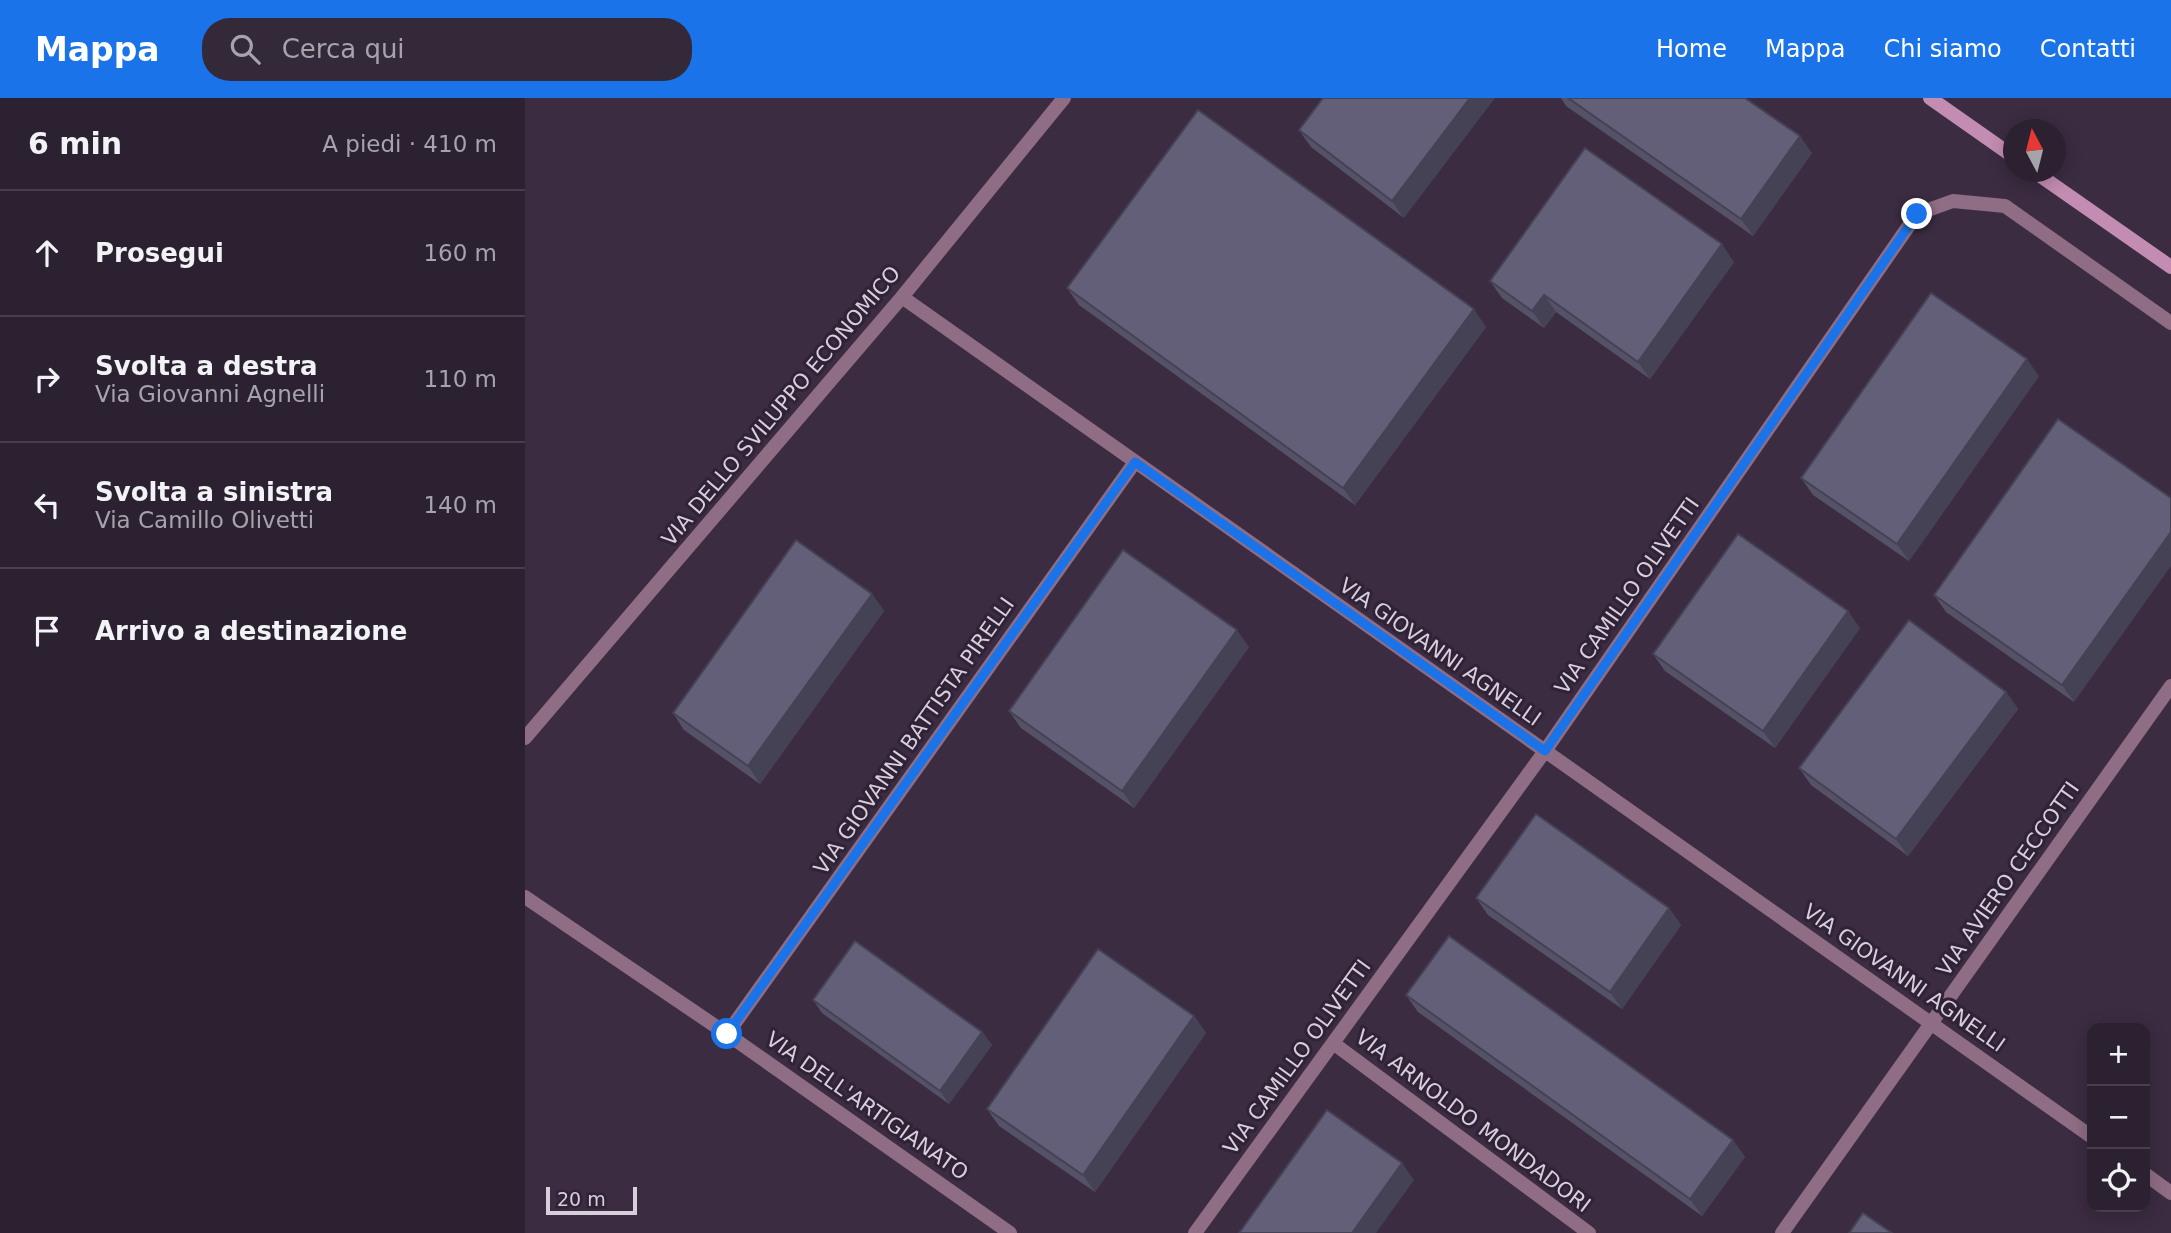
<!DOCTYPE html>
<html lang="it">
<head>
<meta charset="utf-8">
<style>
	body { margin:0; font-family:"DejaVu Sans",sans-serif; background:#342939; color:#f1f3f6 }
	.controls { position:absolute; right:21px; bottom:21px; display:grid; overflow:hidden; border-radius:14px; box-shadow:0 4px 18px #0003 }
	.controls button { width:63px; height:63px; display:grid; place-items:center; padding:0; border:0; border-bottom:2px solid #483e4d; background:#2c2131; color:#f1f3f6; font:35px sans-serif }
	.compass { position:absolute; left:1478px; top:21px; width:63px; height:63px; border-radius:50%; background:#2c2131; box-shadow:0 4px 18px #0003; rotate:353deg }
	.scale { position:absolute; left:21px; bottom:18px; width:91px; box-sizing:border-box; padding-left:7px; border:4px solid #d8cfdc; border-top:0; font-size:19px; line-height:24px; white-space:nowrap; color:#d8cfdc; -webkit-text-stroke:5px #302237; paint-order:stroke }
	.stop { position:absolute; width:21px; height:21px; margin:-16px; border:5px solid #1a73e8; border-radius:50%; background:#fff }
	.stop.end { background:#1a73e8; border-color:#fff; box-shadow:0 2px 7px #0008 }
	.list { margin:0; padding:0; list-style:none }
	h2 { display:flex; justify-content:space-between; align-items:center; height:91px; margin:0; padding:0 28px; font-size:30px }
	h2 small { font-size:23px; font-weight:400; color:#a6a3ab }
	.list li { display:grid; grid-template-columns:46px 1fr auto; gap:21px; align-items:center; box-sizing:border-box; height:126px; padding:0 28px; border-top:2px solid #483e4d }
	.list b { display:block; font-size:26px; white-space:nowrap }
	.list p { margin:0; font-size:23px; white-space:nowrap; color:#a6a3ab }
	.list em { font-size:23px; font-style:normal; color:#a6a3ab }
	.icon { flex:none; width:38px; height:38px; fill:none; stroke:currentColor; stroke-width:2; stroke-linecap:round; stroke-linejoin:round }
	.map { position:relative; flex:none; width:1646px; height:1135px; overflow:hidden }
	header { display:flex; align-items:center; gap:42px; box-sizing:border-box; height:98px; padding:0 35px; background:#1a73e8; color:#fff }
	header strong { font-size:33px }
	nav { display:flex; gap:38px; margin-inline-start:auto; font-size:24px }
	.search { width:490px; height:63px; background:#342939; display:flex; align-items:center; gap:18px; box-sizing:border-box; padding:0 24px; border-radius:28px; color:#a6a3ab; font-size:26px }
	main { display:flex }
	aside { flex:1; background:#2c2131 }
	.map>svg:first-child { display:block }
</style>
</head>
<body>
<header>
<strong>Mappa</strong>
<div class="search"><svg class="icon" aria-label="search" viewBox="0 0 24 24"><circle cx="10" cy="10" r="6"/><path d="M15 15l6 6"/></svg>Cerca qui</div>
<nav><a>Home</a><a>Mappa</a><a>Chi siamo</a><a>Contatti</a></nav>
</header>
<main>
<aside>
<h2>6 min<small>A piedi · 410 m</small></h2>
<ul class="list">
<li><svg class="icon" aria-label="ahead" viewBox="0 0 24 24"><path d="M12 20V5M6 11l6-6 6 6"/></svg><div><b>Prosegui</b></div><em>160 m</em></li>
<li><svg class="icon" aria-label="right" viewBox="0 0 24 24"><path d="M7 20v-9h11M14 6l5 5-5 5"/></svg><div><b>Svolta a destra</b><p>Via Giovanni Agnelli</p></div><em>110 m</em></li>
<li><svg class="icon" aria-label="left" viewBox="0 0 24 24"><path d="M17 20v-9H6M10 6l-5 5 5 5"/></svg><div><b>Svolta a sinistra</b><p>Via Camillo Olivetti</p></div><em>140 m</em></li>
<li><svg class="icon" aria-label="arrive" viewBox="0 0 24 24"><path d="M6 21V4h12l-3 4 3 4H6"/></svg><div><b>Arrivo a destinazione</b></div></li>
</ul>
</aside>
<div class="map">
<svg width="1646" height="1135" viewBox="0 0 1646 1135">
	<rect width="100%" height="100%" fill="#3b2c41"/>
	<g fill="none" stroke-linecap="round" stroke-linejoin="round">
		<path stroke="#8f6d84" stroke-width="14" d="M377 199 1567 1039
			M0 640 377 199 539 0
			M0 799 202 936 485 1135
			M202 936 610 364
			M808 945 1064 1135
			M1620 1076 1646 1095
			M670 1135 1020 653 1392 116 1428 103 1480 108 1646 225
			M1257 1135 1646 588"/>
		<path stroke="#c38cb2" stroke-width="14" d="M1405 0 1489 59
			M1510 74 1646 169"/>
	</g>
	<path fill="#555268" d="M798 0 879 120 786 49 774 32Z
		M1036 0H1220L1287 55 1228 138 1041 8Z
		M1209 164 1125 281 1031 214 1019 230 977 200 965 183Z
		M542 190 961 229 830 407 554 207Z
		M1514 278 1384 463 1288 397 1276 380Z
		M1533 321 1549 604 1421 514 1409 497Z
		M347 496 359 513 235 686 159 632 148 615Z
		M1335 530 1250 650 1140 573 1128 556Z
		M724 549 609 710 496 630 484 613Z
		M1481 594 1493 611 1383 758 1286 687 1274 670Z
		M951 800 1144 810 1156 827 1097 911 963 817Z
		M881 897 1208 1042 1220 1059 1177 1118 893 914Z
		M288 902 457 934 467 947 424 1006 297 915Z
		M669 918 681 935 570 1094 474 1028 462 1011Z"/>
	<path fill="#454255" d="M945 0H970L879 120 867 103Z
		M1275 38 1287 55 1228 138 1216 121Z
		M1197 146 1209 164 1125 281 1113 264Z
		M1019 197 1031 214 1019 230 1007 213Z
		M949 211 961 229 830 407 818 390Z
		M1502 261 1514 278 1384 463 1372 446Z
		M1646 434V468L1549 604 1537 587Z
		M347 496 359 513 235 686 223 668Z
		M1323 513 1335 530 1250 650 1238 633Z
		M712 532 724 549 609 710 597 693Z
		M1481 594 1493 611 1383 758 1371 741Z
		M1144 810 1156 827 1097 911 1085 894Z
		M669 918 681 935 570 1094 558 1077Z
		M457 934 467 947 424 1006 415 993Z
		M1208 1042 1220 1059 1177 1118 1165 1101Z
		M877 1065 889 1082 851 1135H827Z"/>
	<path fill="#635f79" stroke="#454255" stroke-width="2" d="M798 0H945L867 103 774 32Z
		M1043 0H1220L1275 38 1216 121Z
		M673 12 949 211 818 390 542 190Z
		M1060 50 1197 146 1113 264 1019 197 1007 213 965 183Z
		M1406 195 1502 261 1372 446 1276 380Z
		M1533 321 1646 400V434L1537 587 1409 497Z
		M1213 436 1323 513 1238 633 1128 556Z
		M271 442 347 496 223 668 148 615Z
		M598 452 712 532 597 693 484 613Z
		M1384 522 1481 594 1371 741 1274 670Z
		M1011 716 1144 810 1085 894 951 800Z
		M924 838 1208 1042 1165 1101 881 897Z
		M330 843 457 934 415 993 288 902Z
		M573 851 669 918 558 1077 462 1011Z
		M802 1012 877 1065 827 1135H714Z
		M1338 1115 1367 1135H1324Z"/>
	<g fill="none" stroke-linecap="round" stroke-linejoin="round">
		<path stroke="#1a73e8" stroke-width="9" d="M202 936 610 364 1020 653 1392 116"/>
	</g>
	<g text-anchor="middle" dominant-baseline="central" stroke-width="6" stroke-linejoin="round" paint-order="stroke">
		<g font-size="21" fill="#d8cfdc" stroke="#302237">
			<text transform="translate(256 308) rotate(-50)">VIA DELLO SVILUPPO ECONOMICO</text>
			<text transform="translate(1102 498) rotate(-55)">VIA CAMILLO OLIVETTI</text>
			<text transform="translate(915 554) rotate(35)">VIA GIOVANNI AGNELLI</text>
			<text transform="translate(389 638) rotate(-55)">VIA GIOVANNI BATTISTA PIRELLI</text>
			<text transform="translate(1483 781) rotate(-55)">VIA AVIERO CECCOTTI</text>
			<text transform="translate(1379 880) rotate(35)">VIA GIOVANNI AGNELLI</text>
			<text transform="translate(772 959) rotate(-54)">VIA CAMILLO OLIVETTI</text>
			<text transform="translate(342 1008) rotate(35)">VIA DELL'ARTIGIANATO</text>
			<text transform="translate(948 1023) rotate(37)">VIA ARNOLDO MONDADORI</text>
		</g>
	</g>
</svg>
<div class="controls">
<button>+</button>
<button>−</button>
<button><svg class="icon" aria-label="locate" viewBox="0 0 24 24"><circle cx="12" cy="12" r="6"/><path d="M12 2v4M12 18v4M2 12h4M18 12h4"/></svg></button>
</div>
<svg class="compass" viewBox="-18 -18 36 36"><path d="M0-13l5 13h-10z" fill="#e53935"/><path d="M0 13l5-13h-10z" fill="#a6a3ab"/></svg>
<div class="scale">20 m</div>
<div class="stop" style="left:202px;top:936px"></div>
<div class="stop end" style="left:1392px;top:116px"></div>
</div>
</main>
</body>
</html>
